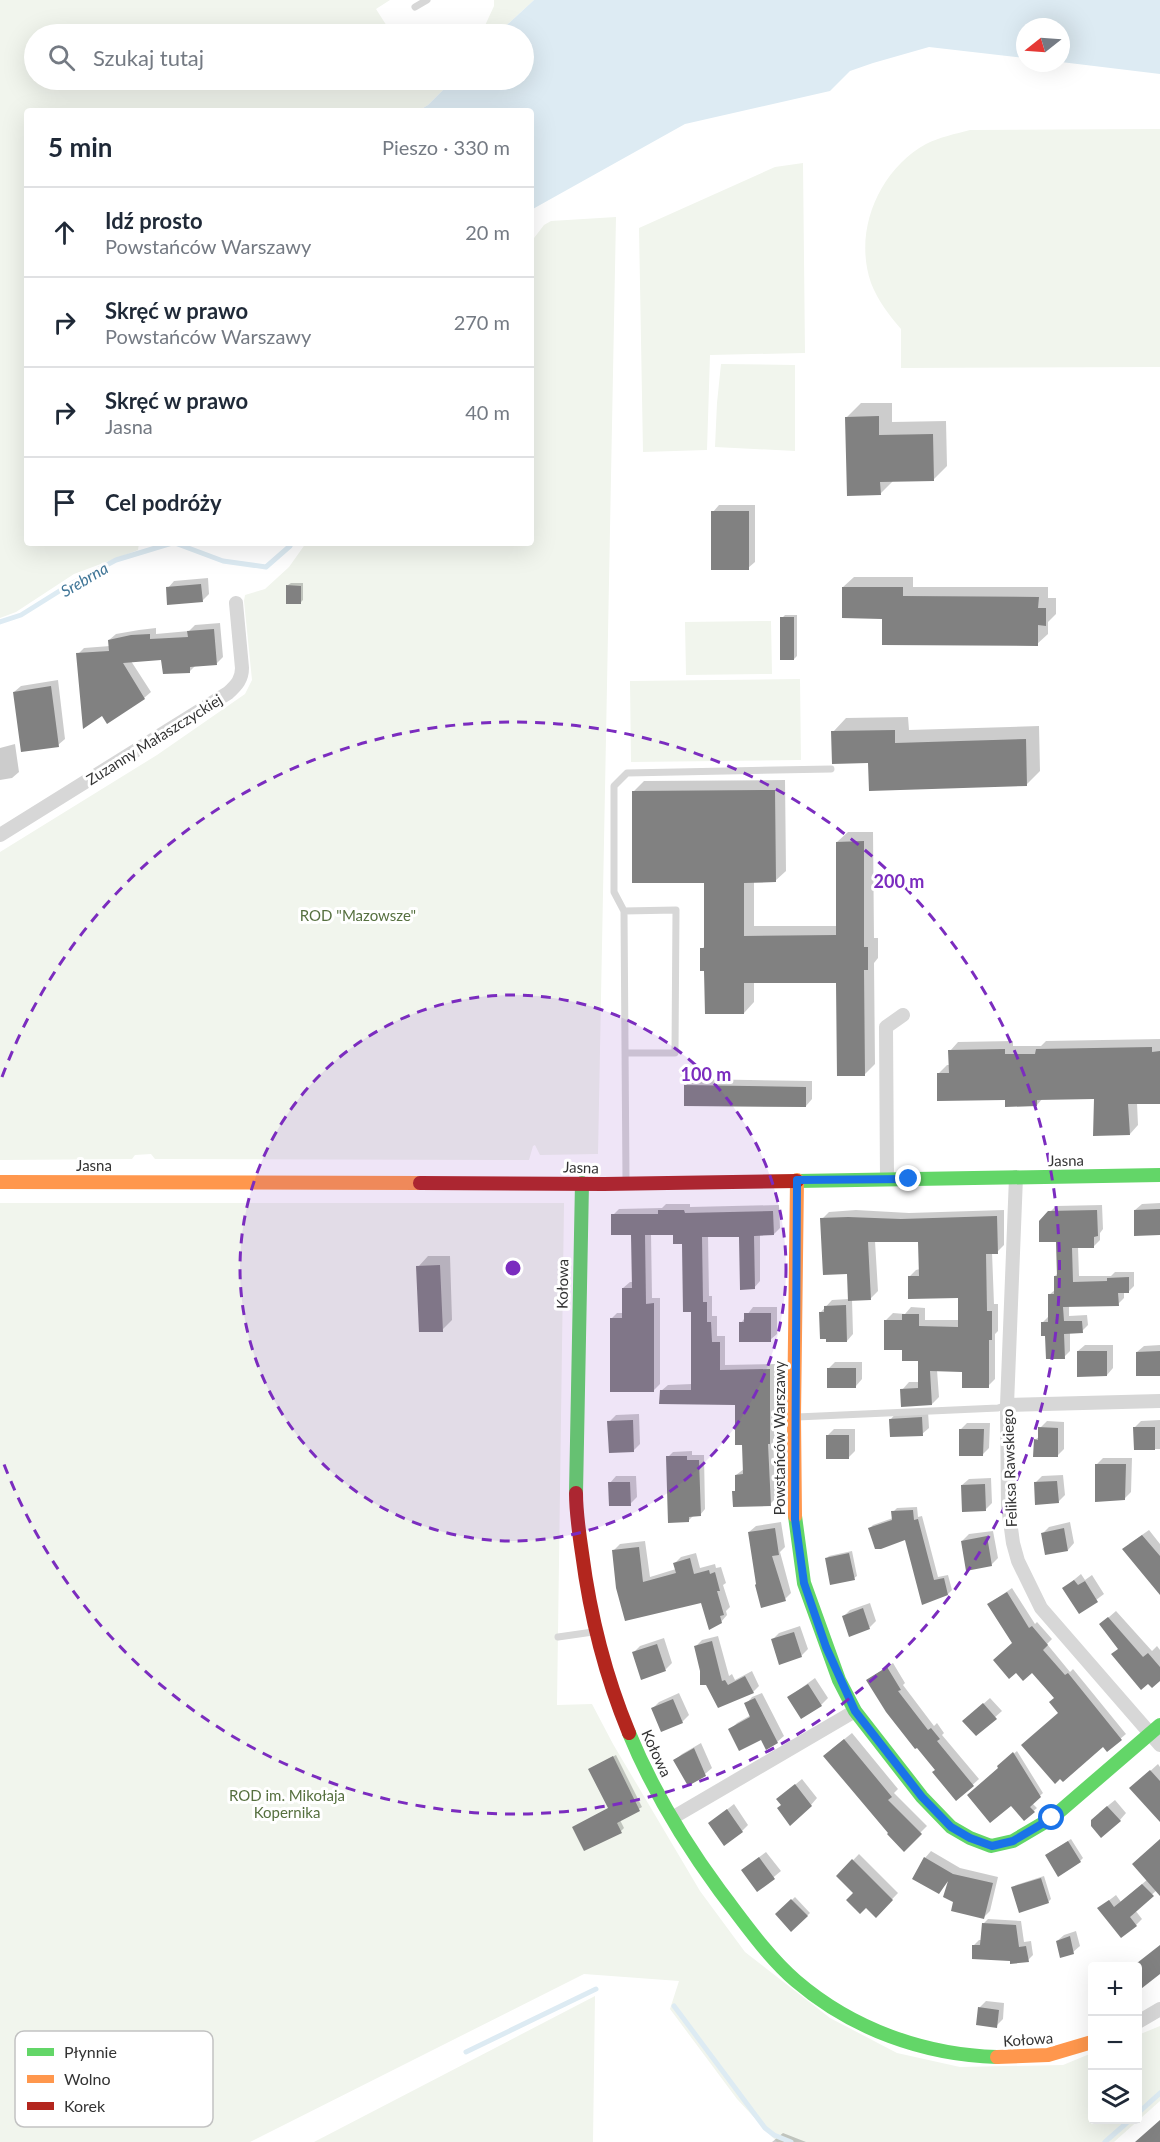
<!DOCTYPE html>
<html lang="pl">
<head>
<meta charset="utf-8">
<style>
	body { margin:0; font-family:Lato,sans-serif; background:#f2f2f3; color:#1f2937 }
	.controls { position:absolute; right:18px; bottom:18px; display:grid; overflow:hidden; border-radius:6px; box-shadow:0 6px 24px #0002 }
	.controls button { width:54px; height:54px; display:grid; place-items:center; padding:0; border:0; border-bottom:2px solid #e0e1e3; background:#fff; color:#1f2937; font:30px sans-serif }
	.compass { position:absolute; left:1016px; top:18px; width:54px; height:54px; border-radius:50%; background:#fff; box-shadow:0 6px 24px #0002; rotate:253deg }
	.stop { position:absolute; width:18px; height:18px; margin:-14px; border:4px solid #1a73e8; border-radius:50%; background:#fff }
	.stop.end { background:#1a73e8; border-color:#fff; box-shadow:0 2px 6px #0008 }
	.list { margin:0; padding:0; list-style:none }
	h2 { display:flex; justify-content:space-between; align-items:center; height:78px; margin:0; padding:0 24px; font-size:26px }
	h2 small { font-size:20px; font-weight:400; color:#747a83 }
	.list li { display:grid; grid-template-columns:39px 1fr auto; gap:18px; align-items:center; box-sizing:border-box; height:90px; padding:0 24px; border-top:2px solid #e0e1e3 }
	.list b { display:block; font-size:22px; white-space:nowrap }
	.list p { margin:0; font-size:20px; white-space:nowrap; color:#747a83 }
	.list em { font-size:20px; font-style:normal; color:#747a83 }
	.icon { flex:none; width:33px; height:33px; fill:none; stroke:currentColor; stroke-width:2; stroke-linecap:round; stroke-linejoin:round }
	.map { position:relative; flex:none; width:1160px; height:2142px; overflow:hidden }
	.search { position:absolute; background:#fff; box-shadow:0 6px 24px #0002; left:24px; top:24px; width:510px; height:66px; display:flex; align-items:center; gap:15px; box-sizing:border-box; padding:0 21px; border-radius:33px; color:#747a83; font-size:22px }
	.panel { position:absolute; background:#fff; box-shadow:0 6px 24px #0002; left:24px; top:108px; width:510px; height:438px; border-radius:6px }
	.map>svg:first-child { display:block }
</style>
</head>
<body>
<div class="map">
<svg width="1160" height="2142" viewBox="0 0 1160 2142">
	<rect width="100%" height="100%" fill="#fff"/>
	<path fill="#f1f5ed" d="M0 0H390L376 9 392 34H34V80H453L428 105 418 111H27V543H139L138 550 74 574 16 612 0 618Z
		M494 0H534L497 34H479L482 32 494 6Z
		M1160 129V367L901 368V329C889 315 878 301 871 283 853 231 879 170 926 144 940 137 955 134 970 130Z
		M803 163 805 353 710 355 707 450 643 452 639 228 775 167Z
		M616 217 598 1154 540 1155 535 1145 533 1146 529 1160 155 1159 151 1154 135 1155 132 1159 0 1160V852L157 755 245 694 252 680 244 601 245 595 265 589 289 567 306 543H531V242L544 225 551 221Z
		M721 364 795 365V451L715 447 717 403Z
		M771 621 772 674 686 675 685 622Z
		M800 679 801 760 631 762 630 681Z
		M0 1203H564L557 1705 592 1704 613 1744 700 1891 745 1952 830 2018 897 2053 960 2067 1063 2065 1092 2053V2120H1138V2035L1160 2026V2101L1114 2142H777L737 2099 670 2009 679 1981 584 1974 250 2142H0Z
		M595 1996 593 2142H314Z"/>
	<path fill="#ddebf3" d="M534 0H1160V74L1061 62V27H1025V58L929 47 873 63 850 71 830 91 685 124 531 210V111H418L428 105 453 80H524V34H497Z"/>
	<path fill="#0003" d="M861 403H892V422L946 421 947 466 933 480 893 481 880 494 847 417Z
		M719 505H755V562L748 568 713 512Z
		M854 577H913V587H1048V598H1056V614L1048 622V634L1037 644 843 587Z
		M208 578 209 594 202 601 168 588 174 581Z
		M291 583H303V600L300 603 288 585Z
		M785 615H797V656L794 659 782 618Z
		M220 623 223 657 217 663 196 665 190 671 163 658 131 661 151 692 144 698 108 722 78 654 84 648 110 646 109 640 116 634 139 630 156 628V634L189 631 195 625Z
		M58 680 65 739 58 745 14 692 21 686Z
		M908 717 909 730 1039 726 1040 771 1026 785 870 762 833 732 846 718Z
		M15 744 19 772 12 778 0 780V748Z
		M785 780 786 871 775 881H754V926H838L837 842 848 832H873L874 938H878V958L874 963 875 1064 864 1075 838 981 754 982V1002L744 1013 706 970 702 949 706 945 705 881 634 791 644 781Z
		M1160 1039V1103H1137L1138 1125 1130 1134 1095 1097 1043 1098 1037 1105 1007 1099 938 1074 947 1065H950V1051L958 1042 1013 1041V1046H1041L1046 1041Z
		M692 1079 812 1081V1099L806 1106 686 1085Z
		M1160 1203V1233L1135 1210 1142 1204Z
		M666 1204H690V1207L779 1205 780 1228 774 1234H760V1281L754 1288 740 1235H708L709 1296H712V1316H717V1336H725V1365L776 1364V1437L773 1439 776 1498 770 1504 734 1492 737 1489 736 1475 744 1469 743 1443 737 1404 661 1391 668 1385 692 1384 693 1310 683 1242 675 1233H651L652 1298H660V1384L654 1390 611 1319 617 1313H624L623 1288 630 1282H633V1234L613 1215 619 1209 662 1208Z
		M1102 1205 1103 1229 1100 1233V1240L1094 1246 1078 1247 1079 1276H1111L1115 1272H1134V1286L1128 1292H1124V1298L1118 1304 1069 1305V1316L1087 1315 1088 1325 1082 1331 1070 1332V1351L1064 1357 1046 1334 1042 1323 1048 1317 1049 1295 1056 1289 1055 1276 1058 1273V1240L1040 1222 1056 1206Z
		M856 1210 909 1213 1004 1210V1245L997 1252H992L994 1304H998V1331L995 1334V1379L988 1386 963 1370H937L939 1397 932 1404 902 1390 909 1382H919V1359L904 1349 886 1320 893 1313 905 1314 911 1307 925 1308V1320H959L960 1296 909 1277 916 1270 920 1269 919 1241H875L878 1291 871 1298 852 1299 853 1334 847 1341 820 1313 832 1300 849 1299 848 1272 822 1219 829 1212Z
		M428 1256H450L452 1320 442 1330 418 1267Z
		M753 1307H777V1334L770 1340 741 1323Z
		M1085 1345H1113V1368L1107 1375 1078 1351Z
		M1160 1345V1374L1137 1352 1144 1346Z
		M835 1362H862V1379L856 1386 828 1369Z
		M928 1411 929 1428 922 1434 891 1419 897 1412Z
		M639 1414 640 1444 633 1451 609 1422 616 1415Z
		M1160 1420V1449H1135V1427L1141 1421Z
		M1047 1421 1064 1422V1449L1057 1456 1035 1440 1040 1436V1428Z
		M967 1423H990L989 1448 982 1455 961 1429Z
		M834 1429H855V1451L848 1458 828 1435Z
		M692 1451V1455H704L705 1509 700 1515H694L688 1521 668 1457 673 1452Z
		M1103 1458H1132L1131 1492 1124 1499 1096 1465Z
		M1063 1475 1065 1495 1058 1502 1035 1483 1042 1476Z
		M616 1476H636L637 1497 630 1504 610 1483Z
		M991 1478 992 1503 985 1510 962 1485 969 1479Z
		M917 1507 918 1517 922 1516 938 1577 948 1575 952 1590 948 1594 923 1603 906 1538 869 1529 873 1525 893 1518V1512L897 1508Z
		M781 1522 785 1547 780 1552 791 1593 785 1599 749 1532 756 1526Z
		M1070 1522 1074 1543 1068 1550 1042 1534 1049 1527Z
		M1149 1530 1160 1544V1583L1129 1544Z
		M993 1531 998 1558 991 1565 962 1541 969 1534Z
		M645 1541 650 1577 676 1569 675 1563 681 1557 696 1553 700 1568 715 1564 716 1568 721 1567 726 1583 723 1585 730 1607 726 1611 727 1615 721 1622 702 1601 626 1619 614 1550 620 1544Z
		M852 1551 857 1576 854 1578 826 1559 829 1556Z
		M1081 1574 1085 1580 1092 1575 1104 1594 1080 1612 1064 1588Z
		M1012 1588 1035 1624 1037 1622 1052 1639 1047 1644 1070 1672 1073 1669 1126 1734 1107 1750 1103 1744 1060 1713 1056 1698 1014 1643 989 1604Z
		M870 1603 876 1621 870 1627 850 1635 843 1617 850 1610Z
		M1116 1611 1152 1651 1157 1646 1160 1650V1679L1119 1648 1101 1624Z
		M800 1626 808 1649 801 1656 772 1640 779 1633Z
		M718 1636 729 1676 732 1674 735 1680 752 1671 759 1686 753 1692 719 1706 696 1646 702 1640Z
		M664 1638 672 1663 666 1669 642 1678 633 1653 640 1646Z
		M893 1663 905 1683 903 1685 934 1726 937 1723 944 1733 942 1735 979 1779 957 1799 937 1770 867 1680Z
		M815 1678 828 1698 821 1705 801 1717 789 1697Z
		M679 1693 689 1715 682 1722 653 1708 659 1702Z
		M762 1693 784 1736 777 1742 730 1730 737 1723 751 1715 746 1704 752 1697Z
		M990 1698 1002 1711 976 1734 971 1715Z
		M852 1733 898 1789 894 1793 927 1826 904 1849 832 1749Z
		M701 1743 712 1768 705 1774 675 1760 682 1754Z
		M1017 1751 1043 1793 1032 1803 1037 1808 1024 1819 999 1766Z
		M616 1755 642 1807 620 1820 624 1828 621 1831 574 1827 609 1808 593 1767Z
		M1158 1764 1160 1767V1808L1138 1782Z
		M802 1779 817 1798 811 1805H782L778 1799Z
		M1115 1800 1126 1813 1120 1820 1099 1813Z
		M734 1804 748 1825 742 1831 710 1823Z
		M1071 1839 1083 1858 1080 1861 1046 1855Z
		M1160 1840 1158 1889 1135 1910 1142 1919 1136 1925 1099 1908 1116 1895 1121 1902 1148 1879Z
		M931 1851 960 1868 998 1877 990 1911 984 1917 955 1901 950 1879 939 1892 925 1858Z
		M766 1852 781 1871 758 1890 750 1864Z
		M859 1854 898 1893 876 1916 838 1876Z
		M1044 1876 1051 1899 1048 1902 1013 1887 1016 1885Z
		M795 1897 810 1913 792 1930 777 1914Z
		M988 1919 1021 1921 1024 1942 1031 1941 1033 1955 1028 1960H1011L974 1945 979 1940H982L983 1924Z
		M1076 1931 1080 1946 1073 1952 1057 1941 1064 1935Z
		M986 2001 1004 2003 1003 2019 996 2026 979 2008Z
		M783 2133 806 2142H772Z"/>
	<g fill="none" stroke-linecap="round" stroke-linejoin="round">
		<path stroke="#ddebf3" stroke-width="5" d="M175 543 223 561 266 567 290 546
			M0 622 21 615 69 585 116 560 172 543
			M674 2006 765 2128 774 2135 791 2142
			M466 2052 596 1989
			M1138 2113 1160 2093
			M1105 2142 1130 2120"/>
	</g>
	<path fill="#818181" d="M879 416V435L933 434 934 481 880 482 881 495 847 496 845 417Z
		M711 511H749V570H711Z
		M201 584 203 602 167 605 166 587Z
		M286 585 301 586V604H286Z
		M842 587H903V596L1039 597 1038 608H1046V626L1038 625V646L882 645V619L842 618Z
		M780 617H794V660H780Z
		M214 629 217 665 190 667V673L163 674 161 660 123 663 145 699 107 724 102 716 83 729 76 653 109 651 108 640 131 635 150 634V639L188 637 187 631Z
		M51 686 59 747 21 752 13 692Z
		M895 730V743L1026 739 1027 786 869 791 868 763 832 764 831 731Z
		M775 790 776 882 744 883V936L836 935V842L864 841V947H868V970H864L865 1076H837L836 983H744V1014H705L704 971H700V948H704V883H632V791Z
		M1152 1047V1052L1160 1051V1104H1128L1130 1135 1093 1136 1094 1099 1037 1100V1106L1005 1107V1100L937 1101V1073H949L948 1050 1005 1049V1054H1035L1036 1049Z
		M684 1085 806 1087V1107L684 1106Z
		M1160 1209V1235L1134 1236V1210Z
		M658 1210H684L685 1213 773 1211 774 1235 754 1236 755 1289 740 1290 739 1237H702L703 1302H707V1322H711L712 1342H720V1370L770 1369V1444H768L771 1506 733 1507 732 1491H735V1475L743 1474 742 1445H735V1405L659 1404 660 1390H691V1312H683L682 1244H673V1235H645L646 1304 654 1303V1392H610V1318H622V1288H632L631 1235H611V1214H658Z
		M1097 1210 1098 1236 1094 1237V1248H1072L1073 1282 1107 1281V1278L1129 1277V1293H1118L1119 1306 1063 1307 1064 1321H1082L1083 1333 1064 1334 1065 1359H1046L1045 1336H1041V1322H1048V1294H1054V1276H1057L1056 1242H1039V1221L1048 1211Z
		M997 1216 998 1254H986L987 1311H992V1340H989V1388H962V1372L930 1371 932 1405 901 1407 900 1389 918 1388V1361H902V1350H884V1320H902V1314H919V1326L958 1327V1298L908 1299V1276H919L918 1242H868L871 1300 848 1301 847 1274 823 1275 820 1218 848 1217 901 1219Z
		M440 1265 443 1332H419L416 1266Z
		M846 1305 847 1342H826V1339H820L819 1312H824V1306Z
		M744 1313H771V1342H739V1322H744Z
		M1077 1351H1107V1376L1077 1377Z
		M1160 1351V1376H1136V1352Z
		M827 1368H856V1388H827Z
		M922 1417 923 1436 890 1437 889 1419Z
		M633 1420 634 1452 609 1453 607 1421Z
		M1038 1427 1058 1428V1457H1033L1034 1439 1038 1440Z
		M1133 1427H1155V1450H1134Z
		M959 1429H984L983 1456H959Z
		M826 1435H849V1459H826Z
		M666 1456H687V1460H699L701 1516 689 1517V1522L668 1523Z
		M1095 1464H1126L1125 1500 1095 1502Z
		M1057 1481 1059 1503 1035 1505 1034 1482Z
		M608 1482H630L631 1506H609Z
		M985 1484 986 1511 962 1512 961 1485Z
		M913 1510 914 1520 918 1519 934 1580 944 1578 948 1595 922 1605 905 1540 881 1549H875L868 1528 892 1520 891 1511Z
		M775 1528 779 1555 772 1556 786 1601 761 1608 755 1585 756 1584 748 1532Z
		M1064 1528 1068 1551 1045 1555 1041 1533Z
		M1142 1535 1160 1556V1595L1122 1549Z
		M987 1536 992 1566 966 1571 961 1541Z
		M639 1547 643 1582 676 1573 673 1563 690 1558 694 1574 709 1570 710 1574 715 1572 720 1591H717L724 1615 720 1616 722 1623 709 1630 701 1603 625 1621 616 1588 612 1550Z
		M849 1553 855 1580 830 1585 825 1558Z
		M1074 1580 1078 1585 1085 1581 1098 1602 1079 1614 1062 1588Z
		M1007 1592 1029 1628 1032 1626 1048 1645 1043 1650 1065 1675 1068 1673 1122 1740 1107 1752 1103 1747 1063 1782 1060 1779 1055 1784 1021 1745 1058 1713 1049 1702 1054 1698 1032 1673 1023 1681 1016 1673 1009 1679 993 1660 1012 1643 987 1604Z
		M863 1608 870 1629 849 1637 842 1616Z
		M1108 1617 1143 1657 1148 1653 1160 1667V1681L1152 1688 1148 1684 1141 1690 1111 1654 1118 1649 1099 1624Z
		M794 1632 802 1657 779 1665 771 1639Z
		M712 1641 722 1681 725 1680 728 1685 745 1676 754 1693 718 1708 706 1685H700V1671L694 1646Z
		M657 1644 666 1671 641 1680 632 1652Z
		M887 1667 901 1690 898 1691 928 1730 931 1728 940 1739 937 1741 974 1786 956 1801 932 1772 935 1770 917 1748 915 1749 886 1712 866 1680Z
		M808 1684 822 1706 801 1719 787 1697Z
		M755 1698 778 1743 766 1750 761 1740 739 1751 728 1729 750 1717 744 1703Z
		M673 1699 683 1723 661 1732 651 1708Z
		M983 1703 997 1719 976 1736 962 1721Z
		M844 1739 892 1797 888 1800 922 1834 904 1852 887 1834 888 1833 823 1756Z
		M694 1748 706 1776 688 1786 673 1760Z
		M1013 1752 1041 1797 1030 1807 1035 1812 1024 1821 1011 1806 990 1823 967 1795 998 1768 997 1766Z
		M613 1756 640 1811 617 1823 622 1833 584 1851 572 1827 608 1808 588 1769Z
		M1150 1770 1160 1781V1822L1129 1788Z
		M795 1784 812 1806 790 1826 777 1808 781 1805 776 1799Z
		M1107 1806 1121 1821 1101 1838 1091 1826V1820Z
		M727 1809 743 1832 724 1846 708 1823Z
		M1160 1839V1896L1132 1864Z
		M1068 1841 1081 1862 1058 1877 1045 1855Z
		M759 1857 775 1879 757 1892 741 1870Z
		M924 1857 953 1874 993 1883 984 1919 951 1911 953 1902 943 1897 948 1881 939 1894 912 1879Z
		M852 1859 893 1900 876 1918 866 1908 860 1914 846 1900 853 1893 836 1876Z
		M1041 1878 1049 1903 1019 1913 1011 1887Z
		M1142 1884 1154 1896 1130 1917 1137 1926 1121 1938 1097 1908 1109 1900 1114 1907Z
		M791 1899 808 1916 791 1932 775 1914Z
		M982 1923 1016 1925 1019 1947 1026 1946 1029 1962 1010 1964V1961L972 1959V1945H980Z
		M1070 1936 1074 1954 1060 1958 1056 1941Z
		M1160 1945V1974L1137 1992V1963Z
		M978 2007 999 2010 997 2028 976 2025Z
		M1160 2120V2142H1135Z"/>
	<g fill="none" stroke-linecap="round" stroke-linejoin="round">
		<path stroke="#d7d7d7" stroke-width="7" d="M415 7 427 0
			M624 911 614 892V786L627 773 831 769
			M625 1053H675L676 910 624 911 626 1181
			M797 1417 998 1408 1007 1405
			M558 1637 593 1632"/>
		<path stroke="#d7d7d7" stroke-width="14" d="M0 835 228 693C237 685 242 679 242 668L236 603
			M1016 1177 1007 1405 1008 1506 1013 1543 1018 1561 1041 1608 1160 1745
			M887 1179 886 1027 903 1015
			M1007 1405 1160 1401
			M672 1818 855 1711
			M1138 2022 1160 2009"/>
		<path stroke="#63d668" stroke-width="14" d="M797 1181 1160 1175
			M576 1493 582 1183
			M795 1516 804 1583 839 1680 855 1711 922 1797 951 1827 970 1838 991 1846 1013 1841 1052 1818 1160 1725
			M629 1733C652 1789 684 1842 720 1891 743 1921 767 1956 796 1981 852 2029 924 2055 997 2057"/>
		<path stroke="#ff974d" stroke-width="14" d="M0 1182 420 1183
			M795 1516 794 1417 797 1180
			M997 2057 1048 2055 1092 2042"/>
		<path stroke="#b3261e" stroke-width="14" d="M420 1183 604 1184 797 1181
			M576 1493C576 1513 579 1533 582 1553 590 1615 605 1675 629 1733"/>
	</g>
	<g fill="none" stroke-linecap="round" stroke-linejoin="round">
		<path stroke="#1a73e8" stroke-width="8" d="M909 1179 797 1180 795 1519 804 1583 826 1647 855 1711 922 1797 951 1827 970 1838 992 1846 1013 1841 1052 1818"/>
	</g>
	<circle cx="513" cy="1268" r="273" fill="#7b2cbf" fill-opacity=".12"/>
	<g fill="none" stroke="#7b2cbf" stroke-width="3" stroke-dasharray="10 8">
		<circle cx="513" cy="1268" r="273"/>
		<path d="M2 1077A546 546 0 1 1 2 1459"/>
	</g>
	<g text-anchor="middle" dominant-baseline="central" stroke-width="6" stroke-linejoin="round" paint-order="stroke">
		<g font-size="15" fill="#333" stroke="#fff">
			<text transform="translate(154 739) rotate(-32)">Zuzanny Małaszczyckiej</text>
			<text transform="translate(1066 1160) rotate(-1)">Jasna</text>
			<text x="94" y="1165">Jasna</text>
			<text transform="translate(581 1167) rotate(2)">Jasna</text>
			<text transform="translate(562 1284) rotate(-89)">Kołowa</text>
			<text transform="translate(779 1438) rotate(-90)">Powstańców Warszawy</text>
			<text transform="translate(1009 1468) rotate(-92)">Feliksa Rawskiego</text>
			<text transform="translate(657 1753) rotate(65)">Kołowa</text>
			<text transform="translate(1028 2039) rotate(-4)">Kołowa</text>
		</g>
		<g font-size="15" fill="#56703f" stroke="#fff">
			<text x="358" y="915">ROD "Mazowsze"</text>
			<text x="287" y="1795">ROD im. Mikołaja<tspan x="287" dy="17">Kopernika</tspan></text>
		</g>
		<g font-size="16" font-style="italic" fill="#3f7597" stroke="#fff">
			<text transform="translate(84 579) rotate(-30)">Srebrna</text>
		</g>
	</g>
	<rect x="15" y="2031" width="198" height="96" rx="9" fill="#fff" stroke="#c2c2c2" stroke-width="1.5"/>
	<rect x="27" y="2048" width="27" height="8" fill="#63d668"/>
	<rect x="27" y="2075" width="27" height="8" fill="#ff974d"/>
	<rect x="27" y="2102" width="27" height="8" fill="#b3261e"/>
	<g font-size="16" fill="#333">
		<text x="64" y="2058">Płynnie</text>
		<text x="64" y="2085">Wolno</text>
		<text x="64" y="2112">Korek</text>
	</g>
	<circle cx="513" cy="1268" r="9" fill="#7b2cbf" stroke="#fff" stroke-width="3"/>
	<g font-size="18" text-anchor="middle" font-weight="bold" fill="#7b2cbf" stroke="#fff" stroke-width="6" stroke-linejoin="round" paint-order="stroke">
		<text x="899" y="888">200 m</text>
		<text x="706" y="1081">100 m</text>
	</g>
</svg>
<div class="controls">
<button>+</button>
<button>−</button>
<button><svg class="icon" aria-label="layers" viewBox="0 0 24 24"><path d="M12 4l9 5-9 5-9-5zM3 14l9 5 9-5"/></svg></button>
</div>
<svg class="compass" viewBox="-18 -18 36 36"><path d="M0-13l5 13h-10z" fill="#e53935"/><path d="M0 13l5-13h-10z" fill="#747a83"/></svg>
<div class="stop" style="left:1052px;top:1818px"></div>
<div class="stop end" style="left:909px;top:1179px"></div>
<div class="search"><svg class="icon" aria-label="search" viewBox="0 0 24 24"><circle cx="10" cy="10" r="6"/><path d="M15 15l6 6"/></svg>Szukaj tutaj</div>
<section class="panel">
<h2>5 min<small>Pieszo · 330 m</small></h2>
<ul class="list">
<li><svg class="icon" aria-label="ahead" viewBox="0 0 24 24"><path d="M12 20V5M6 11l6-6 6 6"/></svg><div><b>Idź prosto</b><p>Powstańców Warszawy</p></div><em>20 m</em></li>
<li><svg class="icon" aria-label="right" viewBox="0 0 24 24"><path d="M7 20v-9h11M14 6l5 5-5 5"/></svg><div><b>Skręć w prawo</b><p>Powstańców Warszawy</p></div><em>270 m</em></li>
<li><svg class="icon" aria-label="right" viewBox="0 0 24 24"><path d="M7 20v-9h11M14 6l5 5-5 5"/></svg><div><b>Skręć w prawo</b><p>Jasna</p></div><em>40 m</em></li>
<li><svg class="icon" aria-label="arrive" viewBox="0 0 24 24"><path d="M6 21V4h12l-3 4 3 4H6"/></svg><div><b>Cel podróży</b></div></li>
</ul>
</section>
</div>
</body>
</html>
